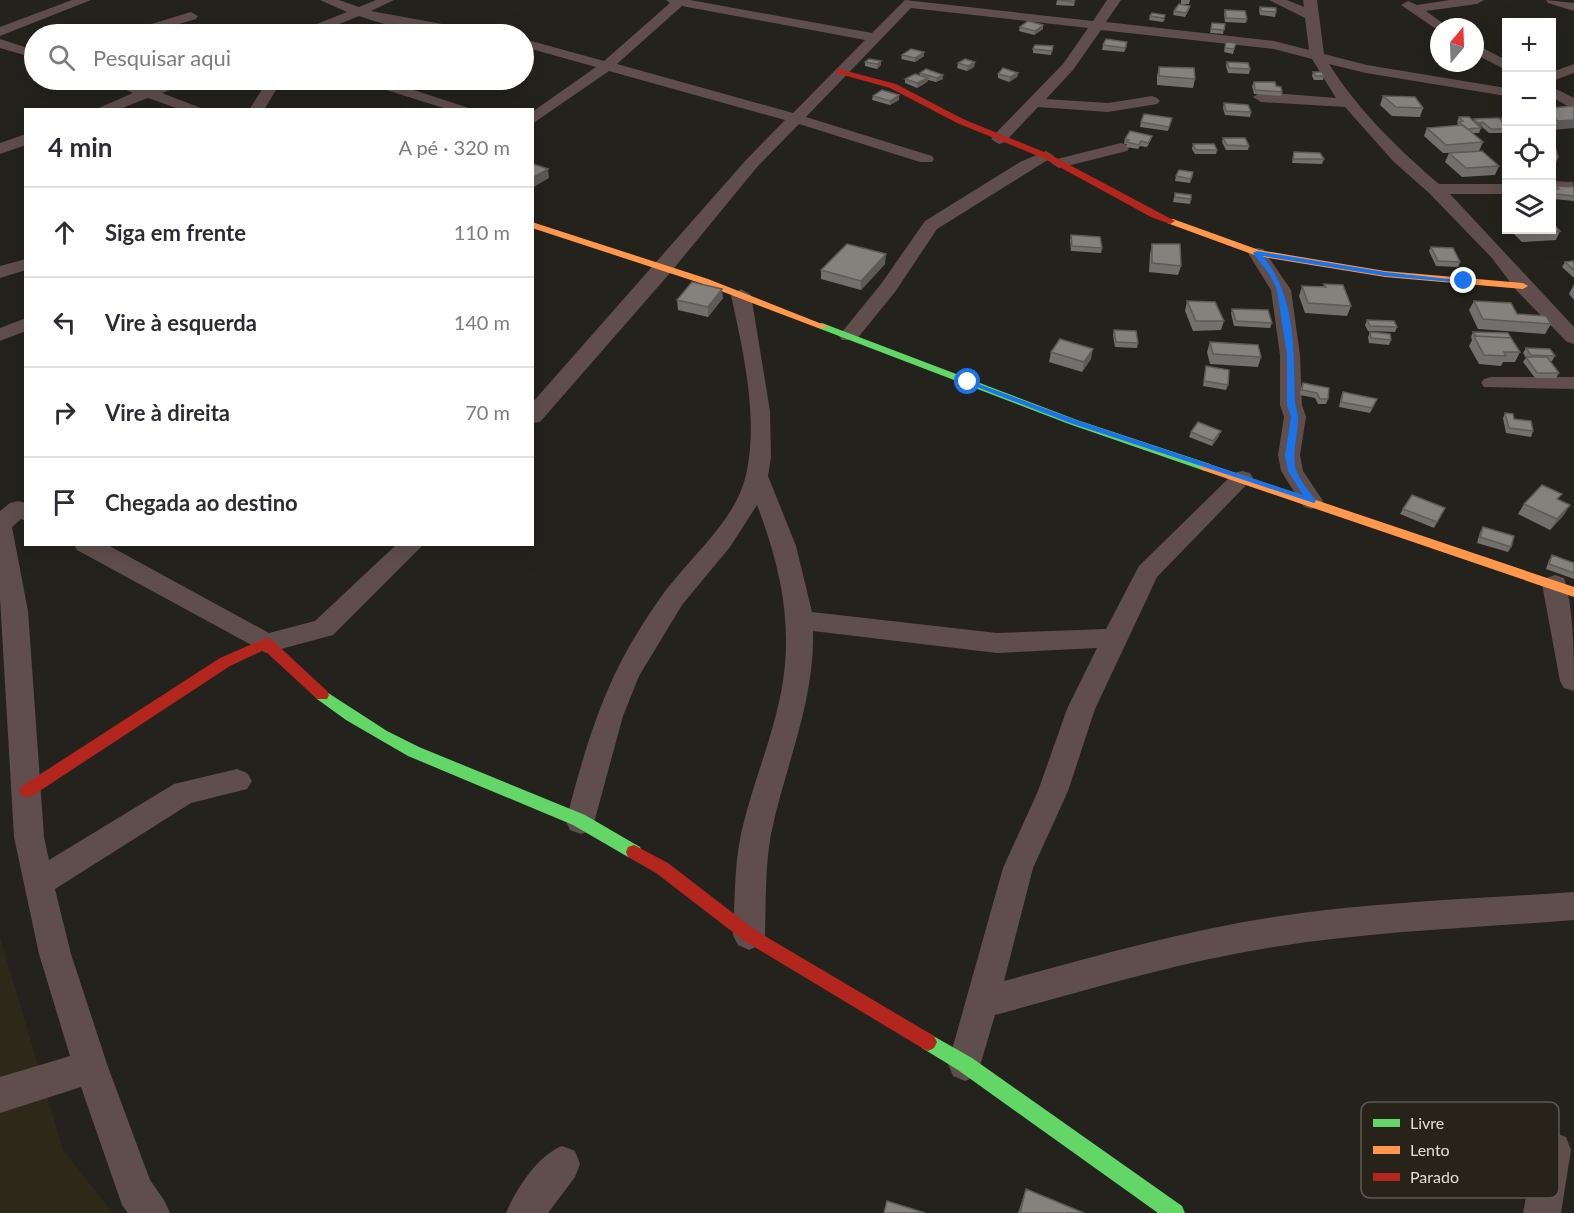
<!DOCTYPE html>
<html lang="pt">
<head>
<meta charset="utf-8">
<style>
	body { margin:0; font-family:Lato,sans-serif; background:#f2f2f3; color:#2b2b33 }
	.controls { position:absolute; right:18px; top:18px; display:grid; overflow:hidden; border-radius:0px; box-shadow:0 6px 24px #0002 }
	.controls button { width:54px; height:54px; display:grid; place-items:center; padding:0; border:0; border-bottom:2px solid #e1e1e2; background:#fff; color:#2b2b33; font:30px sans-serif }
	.compass { position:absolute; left:1430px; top:18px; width:54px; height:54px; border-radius:50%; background:#fff; box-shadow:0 6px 24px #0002; rotate:19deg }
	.stop { position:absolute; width:18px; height:18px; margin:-14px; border:4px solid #1a73e8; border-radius:50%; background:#fff }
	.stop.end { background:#1a73e8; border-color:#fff; box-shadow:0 2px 6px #0008 }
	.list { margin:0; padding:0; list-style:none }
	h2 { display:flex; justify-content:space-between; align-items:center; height:78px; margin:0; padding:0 24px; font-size:26px }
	h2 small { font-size:20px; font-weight:400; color:#7c7c81 }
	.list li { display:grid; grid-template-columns:39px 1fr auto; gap:18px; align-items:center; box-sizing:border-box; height:90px; padding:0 24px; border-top:2px solid #e1e1e2 }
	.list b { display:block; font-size:22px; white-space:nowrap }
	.list em { font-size:20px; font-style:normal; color:#7c7c81 }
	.icon { flex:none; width:33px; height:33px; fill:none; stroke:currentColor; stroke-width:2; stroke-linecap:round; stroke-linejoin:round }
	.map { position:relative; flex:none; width:1574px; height:1213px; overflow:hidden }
	.search { position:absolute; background:#fff; box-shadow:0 6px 24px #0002; left:24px; top:24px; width:510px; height:66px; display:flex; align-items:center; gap:15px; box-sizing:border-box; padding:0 21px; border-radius:33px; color:#7c7c81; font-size:22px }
	.panel { position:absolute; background:#fff; box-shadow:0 6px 24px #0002; left:24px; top:108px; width:510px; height:438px; border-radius:0px }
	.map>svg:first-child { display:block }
</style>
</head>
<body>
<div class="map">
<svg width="1574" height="1213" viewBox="0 0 1574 1213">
	<rect width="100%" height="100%" fill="#24221c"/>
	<path fill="#2e2819" d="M0 937 63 1150 113 1213H0Z"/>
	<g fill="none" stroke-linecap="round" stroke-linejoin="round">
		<path fill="#5f4e4c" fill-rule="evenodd" d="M72 0H91L0 36V27Z
			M320 0H339L359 7 376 0H394L371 11 475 30 482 34C444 38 395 29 359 16L315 34H297L299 31 347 12Z
			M666 0H690L872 33 905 0 1093 21 1107 0H1121L1106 22 1274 41 1309 50 1305 18 1269 0H1287L1304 7 1303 0H1317L1324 54 1367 65 1506 88V96L1366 73 1329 64C1358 110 1398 149 1439 184H1506V194H1450L1574 327V344L1567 342 1516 290 1492 258 1429 193 1393 161 1345 107 1261 102 1253 97 1261 92 1336 98 1312 59 1274 49 1101 30 1073 70 1046 99 1108 103 1152 96 1157 98 1160 101 1157 104 1108 112 1038 107 1005 142 999 144 991 139 993 136 1063 64 1088 28 911 8 806 117 932 156 934 159 932 162H920L799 124 758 166 670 273 540 422 532 423V403L746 160 785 120 609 71 532 124V112L596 67 524 47V39L604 61 670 3ZM682 6 865 40 793 113 617 64Z
			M1450 0H1484L1477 4 1426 11 1448 27H1439V31L1401 5 1408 1 1417 5Z
			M1546 0 1574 3V11L1548 3Z
			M191 12 198 16 196 19 146 34H126L128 31Z
			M0 39 34 50V58L0 48Z
			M1475 44 1506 60V70L1475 54Z
			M1574 64V73L1552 81V72Z
			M101 80H121L147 88 171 80H190L188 83 162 93 206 110H182L148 98 117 110H94L133 93Z
			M268 80H282L264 110H249Z
			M362 80H383L475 110H450L364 83Z
			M1552 87 1574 98V110L1552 97Z
			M26 134V145L0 154V143Z
			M1121 143 1127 145 1129 148 1127 151 1059 168 1051 163 1053 160Z
			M1046 151 1054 156 937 229 895 292 856 340H842L839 336 842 332 881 284 925 221 1020 162Z
			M1552 181 1573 182 1574 188 1552 191Z
			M1257 248 1263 249 1291 290 1300 355 1302 405 1306 417 1300 455 1303 471 1323 501 1319 506 1311 509 1303 506 1281 471 1278 455 1284 417 1280 405V355L1271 290 1248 253Z
			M26 259V270L0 278V266Z
			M741 289 751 295 770 411 771 457 768 476 796 546 812 612 997 633 1106 629 1139 566 1234 473 1242 471 1250 473 1253 478 1157 577 1151 590 1095 709 1068 791 1033 868 1004 981C1093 957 1182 931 1274 917 1373 902 1474 899 1574 892V920C1474 928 1373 931 1274 947 1179 962 1087 990 995 1015L977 1076 965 1081 953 1076 948 1064 1003 868 1038 791 1067 709 1097 648 997 653 813 631C815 702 785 766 771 834 765 867 766 901 765 935L760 945 749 950 738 945 733 935C735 902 734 867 741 834 751 789 769 747 779 702 795 633 782 570 757 505L730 547 682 605 639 676 623 716 592 830 581 834 570 830 566 821C584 752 602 687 641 627 651 611 662 594 675 579 701 547 736 517 746 475 759 418 743 351 731 295Z
			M26 318V331L0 341V328Z
			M1491 377H1574V389L1484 387 1481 383 1484 379Z
			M18 501 26 503V521L21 519 12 527 28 611 44 837 49 860 174 784 237 769 247 773 252 781 247 789 191 803 55 889 71 954 108 1067 150 1180 164 1200 170 1213H128L122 1205 81 1087 0 1113V1077L70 1056 39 954 14 837 0 598V511L10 503Z
			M74 544H106L269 633 315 621 397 544H424L333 635 266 653 77 550Z
			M1555 575 1564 578C1574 609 1574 657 1574 691L1564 688 1560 681 1542 584 1546 578Z
			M1553 1132 1566 1137 1571 1150 1561 1213H1523L1535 1150 1540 1137Z
			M562 1146 575 1151 580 1164 575 1177 548 1213H506C516 1189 538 1155 562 1146Z"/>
		<path fill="#63d668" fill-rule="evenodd" d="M822 323 1077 420 1210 464 1212 467 1206 471 1202 470 1069 424 818 328V324Z
			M322 689 387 731 419 747 585 815 640 847 642 852 640 857 634 859 628 857 573 825 408 756 346 720 317 699 315 695 317 691Z
			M928 1033 972 1058 1182 1206 1185 1213H1158L958 1070 922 1048 919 1042 922 1036Z"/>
		<path fill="#ff974d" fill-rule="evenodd" d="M1167 219H1173L1259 250 1385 271 1523 283 1528 286 1523 289 1385 277 1257 256 1167 223Z
			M532 222 708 279 827 326 826 328H818L700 283 532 228Z
			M1206 463 1574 587V597L1202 470 1200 467 1202 464Z"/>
		<path fill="#b3261e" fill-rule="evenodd" d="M839 69 896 84 963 119 1049 154 1175 221 1170 224 1151 217 1043 158 957 123 890 88 836 73V69Z
			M266 638 271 639 327 691 329 695 327 699H317L264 650 230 666 32 796 27 797 22 796 19 791 22 786 220 658Z
			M634 845 668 863 755 930 934 1036 937 1042 934 1048 928 1051 922 1048 743 940 656 873 628 857 626 852 628 847Z"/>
	</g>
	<path fill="#726f6c" d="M1057 0H1075L1074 6 1056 5Z
		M1181 0H1190L1189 4H1181Z
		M1190 6 1189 10 1185 17 1173 15 1174 11Z
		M1260 7 1276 12 1275 17 1260 15 1259 11Z
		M1225 10 1247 19 1246 23 1225 22 1224 14Z
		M1150 16 1165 19 1163 22 1149 20Z
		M1212 23 1225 24 1223 34 1210 33Z
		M1043 25V29L1034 35 1019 31 1020 27Z
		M1226 42 1236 43 1233 54 1224 52Z
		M1103 45 1127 46 1124 52 1102 50Z
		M1053 46 1051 55 1033 53V49Z
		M924 52V56L915 62 901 59 902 55Z
		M865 62 881 65 877 69 865 66Z
		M975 62 974 67 967 71 957 68 958 63Z
		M1227 62 1250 69 1249 74 1228 73 1226 66Z
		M1159 67 1195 79 1193 88 1157 85V76Z
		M1313 72 1324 76 1323 80H1314L1312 76Z
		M920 73 943 79 936 82 928 80 927 82 917 88 905 83V79L920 75Z
		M1018 73 1017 77 1009 82 998 78V74Z
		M1254 82 1282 92 1281 96 1254 94 1252 86Z
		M899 95V100L890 105 872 100 873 96Z
		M1383 96 1423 108 1420 117 1392 116 1380 105Z
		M1224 103 1251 112 1250 117 1225 115 1223 108Z
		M1574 106 1554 130 1551 129V108Z
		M1503 114H1506V124L1501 119Z
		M1459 117 1474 121V119L1506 126V138L1502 135 1503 133H1489L1481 126 1480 127 1481 128 1479 133H1472L1483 142 1479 151 1499 166 1495 175 1462 177 1445 162 1449 153H1443L1424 136 1427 128 1457 126 1458 123 1457 122Z
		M1172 118 1168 131 1140 127 1141 122Z
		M1551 134 1556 137 1551 145Z
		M1152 136 1151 140 1147 147 1140 146 1138 149 1126 147 1127 144H1124L1125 139Z
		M1223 138 1249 146 1248 150H1226L1222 142Z
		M1193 144 1217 150 1216 154H1195L1192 149Z
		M1551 147 1558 157 1556 162 1551 161Z
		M1294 152 1324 159 1322 164 1292 163Z
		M1193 172 1190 183 1175 181 1176 176Z
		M1556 186 1574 187V201L1553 199 1551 197V189H1555Z
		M1175 193 1191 199 1190 204 1173 202Z
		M1510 230H1551L1560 231 1556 240 1522 242Z
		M1071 235 1102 248 1101 253 1071 251 1070 240Z
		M1152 244 1181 266 1178 275 1149 272 1150 254Z
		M1431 247 1460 262 1458 267 1436 266 1429 251Z
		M1574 261V278L1562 267 1565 262Z
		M885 264 861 290 821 279V270Z
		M1324 284 1351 306 1347 316 1305 313 1299 296 1302 286 1323 287Z
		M1574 284V300L1569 294Z
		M723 298 708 317 678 310 677 300Z
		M1187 301 1224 321 1221 330 1193 331 1185 311Z
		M1474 301 1517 314 1551 324 1545 334 1478 329 1469 310Z
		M1232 309 1272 323 1270 328 1234 326 1231 313Z
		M1367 320 1397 327 1395 332 1368 331 1365 325Z
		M1114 330 1138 343 1137 348 1115 347 1113 335Z
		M1370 332 1391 340 1389 345 1369 343 1368 337Z
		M1473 332 1520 352 1515 362H1503L1501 366 1479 364 1469 346 1472 340 1471 337Z
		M1210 342 1261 357 1258 367 1210 364 1207 352Z
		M1526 348 1555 356 1552 361H1550L1559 373 1556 378H1535L1523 362 1526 358 1523 353Z
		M1051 352 1091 359 1082 372 1049 362Z
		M1206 366 1228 385 1226 390 1203 386Z
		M1303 383 1328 399 1326 404H1318L1315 398 1300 395 1301 388Z
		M1343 392 1375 404 1370 413 1339 407 1341 397Z
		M1505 413 1533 431 1531 437 1506 433 1503 418Z
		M1191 432 1219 436 1212 446 1189 437Z
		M1558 500 1570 505 1563 516 1550 530 1518 514 1524 504Z
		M1445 508 1434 528 1400 514 1403 509Z
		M1483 527 1511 547 1508 552 1477 543 1480 532Z
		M1552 555 1574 563V579L1546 569 1549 560Z
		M1026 1189 1084 1213H1018Z"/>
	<path fill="#5d5a58" d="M1043 25V29L1034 35 1035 31Z
		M924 52V56L915 62V58Z
		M881 61V65L877 69V64Z
		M975 62 974 67 967 71 968 66Z
		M1018 73 1017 77 1009 82 1010 77Z
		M943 75V79L936 82 937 78Z
		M928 78 927 82 917 88V83Z
		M899 95V100L890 105V101Z
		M1574 120V128L1554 130 1558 121Z
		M1483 122 1481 126 1476 127 1478 123Z
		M548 169 549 178 532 188V178Z
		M886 254 885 264 861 290V281Z
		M722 289 723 298 708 317V307Z
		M1093 349 1091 359 1082 372 1084 362Z
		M1221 431 1219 436 1212 446 1213 441Z
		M1570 505 1563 516 1550 530 1557 519Z"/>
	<path fill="#85817d" stroke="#5d5a58" stroke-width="1.5" d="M1057 0H1075L1074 2Z
		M1179 4 1190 6 1186 13 1174 11Z
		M1260 7 1276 8V12L1261 11Z
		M1225 10 1245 11 1247 19 1226 18Z
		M1152 13 1165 15 1164 18 1150 16Z
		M1028 21 1043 25 1035 31 1020 27Z
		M1212 23 1225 24 1224 30 1211 29Z
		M1106 39 1127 42 1125 48 1103 45Z
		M1226 42 1236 43 1234 49 1225 48Z
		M1035 45 1053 46 1052 51 1033 49Z
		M911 49 924 52 915 58 902 55Z
		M869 59 881 61 877 64 865 62Z
		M965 59 975 62 968 66 958 63Z
		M1227 62 1248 63 1250 69 1229 68Z
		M1159 67 1194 68 1195 79 1159 76Z
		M1003 68 1018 73 1010 77 998 74Z
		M926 69 943 75 937 78 920 73Z
		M1313 72H1322L1324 76H1316Z
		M915 74 928 78 917 83 905 79Z
		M1254 82H1275L1276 86 1281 87 1282 92 1255 90Z
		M882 90 899 95 890 101 873 96Z
		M1383 96 1415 97 1423 108 1396 107Z
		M1224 103 1248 105 1251 112 1226 111Z
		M1574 106V120L1558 121 1551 117V108Z
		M1144 114 1172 118 1169 127 1141 122Z
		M1459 117H1469L1481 128 1467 129 1459 122 1463 121Z
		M1499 118 1506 126 1505 129H1491L1483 122 1478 123 1474 119Z
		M1463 125 1483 142 1446 145 1427 128Z
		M1130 131 1152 136 1148 143 1141 141 1139 145 1127 142 1129 140 1125 139Z
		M1223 138H1245L1249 146 1227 145Z
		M1193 144H1214L1217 150H1196Z
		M1551 147H1555L1558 157 1551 156Z
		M1482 151 1499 166 1466 168 1449 153Z
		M1294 152 1320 153 1324 159H1293Z
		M533 164 548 169 532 178V165Z
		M1179 170 1193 172 1191 179 1176 176Z
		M1556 186 1574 187V196L1555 194 1551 189H1559Z
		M1175 193 1191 195V199L1175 197Z
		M1551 222 1560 231 1526 232 1524 230H1551Z
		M1071 235 1100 237 1102 248 1072 246Z
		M847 244 886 254 861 281 821 270Z
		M1152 244H1180L1181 266 1152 263Z
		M1431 247 1453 248 1460 262 1438 261Z
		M1574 261V270L1565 262Z
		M692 282 722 289 708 307 677 300Z
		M1324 284 1343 285 1351 306 1308 303 1302 286 1326 287Z
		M1187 301 1215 302 1224 321H1196Z
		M1474 301 1511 303 1517 314 1546 316 1551 324 1483 319Z
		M1232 309 1268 310 1272 323 1236 321Z
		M1367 320 1394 321 1397 327 1370 326Z
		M1114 330 1136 331 1138 343 1116 342Z
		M1370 332 1390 334 1391 340 1371 338Z
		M1473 332 1508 333 1511 338 1476 336Z
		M1474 336 1511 338 1520 352H1504L1506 356 1484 355Z
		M1060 339 1093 349 1084 362 1051 352Z
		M1210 342 1258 345 1261 357 1213 354Z
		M1526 348 1550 349 1555 356 1531 355Z
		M1526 357H1547L1559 373H1537Z
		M1206 366 1229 370 1228 385 1204 381Z
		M1303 383 1329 388 1328 399H1320L1317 393 1302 390Z
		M1343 392 1377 399 1372 408 1341 402Z
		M1505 413 1513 414 1514 419 1531 421 1533 431 1509 428Z
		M1198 422 1221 431 1213 441 1191 432Z
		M1542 485 1562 494 1557 499 1570 505 1557 519 1524 504Z
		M1412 495 1445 508 1437 522 1403 509Z
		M1483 527 1514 536 1511 547 1480 537Z
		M1552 555 1574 563V573L1549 564Z
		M1026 1189 1084 1213H1020Z
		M887 1201 925 1213H884Z"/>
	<path fill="#1a73e8" d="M1257 251 1385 272 1467 281 1464 283 1385 276 1263 256C1297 299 1293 349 1295 402 1295 408 1299 413 1298 419 1298 437 1291 453 1296 470 1300 481 1309 491 1316 501L1314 503 1070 423 964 382 971 381 1076 420 1303 495 1288 471 1285 455 1291 417 1287 405V355L1277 290 1270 275 1253 253Z"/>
	<rect x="1361" y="1102" width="198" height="96" rx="9" fill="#272318" stroke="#5e5b51" stroke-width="1.5"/>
	<rect x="1373" y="1119" width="27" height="8" fill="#63d668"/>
	<rect x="1373" y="1146" width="27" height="8" fill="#ff974d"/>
	<rect x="1373" y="1173" width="27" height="8" fill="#b3261e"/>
	<g font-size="16" fill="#e0ded7">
		<text x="1410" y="1129">Livre</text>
		<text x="1410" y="1156">Lento</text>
		<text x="1410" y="1183">Parado</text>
	</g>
</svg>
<div class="controls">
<button>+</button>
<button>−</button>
<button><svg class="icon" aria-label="locate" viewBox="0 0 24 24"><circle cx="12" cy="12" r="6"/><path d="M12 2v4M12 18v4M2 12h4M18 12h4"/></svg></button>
<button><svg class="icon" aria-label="layers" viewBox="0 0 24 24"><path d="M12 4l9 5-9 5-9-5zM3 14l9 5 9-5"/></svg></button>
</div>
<svg class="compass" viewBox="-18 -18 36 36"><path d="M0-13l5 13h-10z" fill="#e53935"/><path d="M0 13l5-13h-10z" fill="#7c7c81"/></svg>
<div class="stop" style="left:968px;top:382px"></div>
<div class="stop end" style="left:1464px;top:281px"></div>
<div class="search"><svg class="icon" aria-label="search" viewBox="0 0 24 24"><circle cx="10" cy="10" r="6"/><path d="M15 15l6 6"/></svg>Pesquisar aqui</div>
<section class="panel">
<h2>4 min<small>A pé · 320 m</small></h2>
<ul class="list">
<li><svg class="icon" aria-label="ahead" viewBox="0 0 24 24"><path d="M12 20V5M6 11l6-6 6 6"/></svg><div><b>Siga em frente</b></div><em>110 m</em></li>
<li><svg class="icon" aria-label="left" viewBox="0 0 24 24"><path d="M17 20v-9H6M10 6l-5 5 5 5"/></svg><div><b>Vire à esquerda</b></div><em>140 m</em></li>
<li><svg class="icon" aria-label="right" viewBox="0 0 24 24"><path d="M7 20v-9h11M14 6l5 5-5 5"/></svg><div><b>Vire à direita</b></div><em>70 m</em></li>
<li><svg class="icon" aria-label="arrive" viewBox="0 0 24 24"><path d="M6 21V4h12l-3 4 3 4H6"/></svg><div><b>Chegada ao destino</b></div></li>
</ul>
</section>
</div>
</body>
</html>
